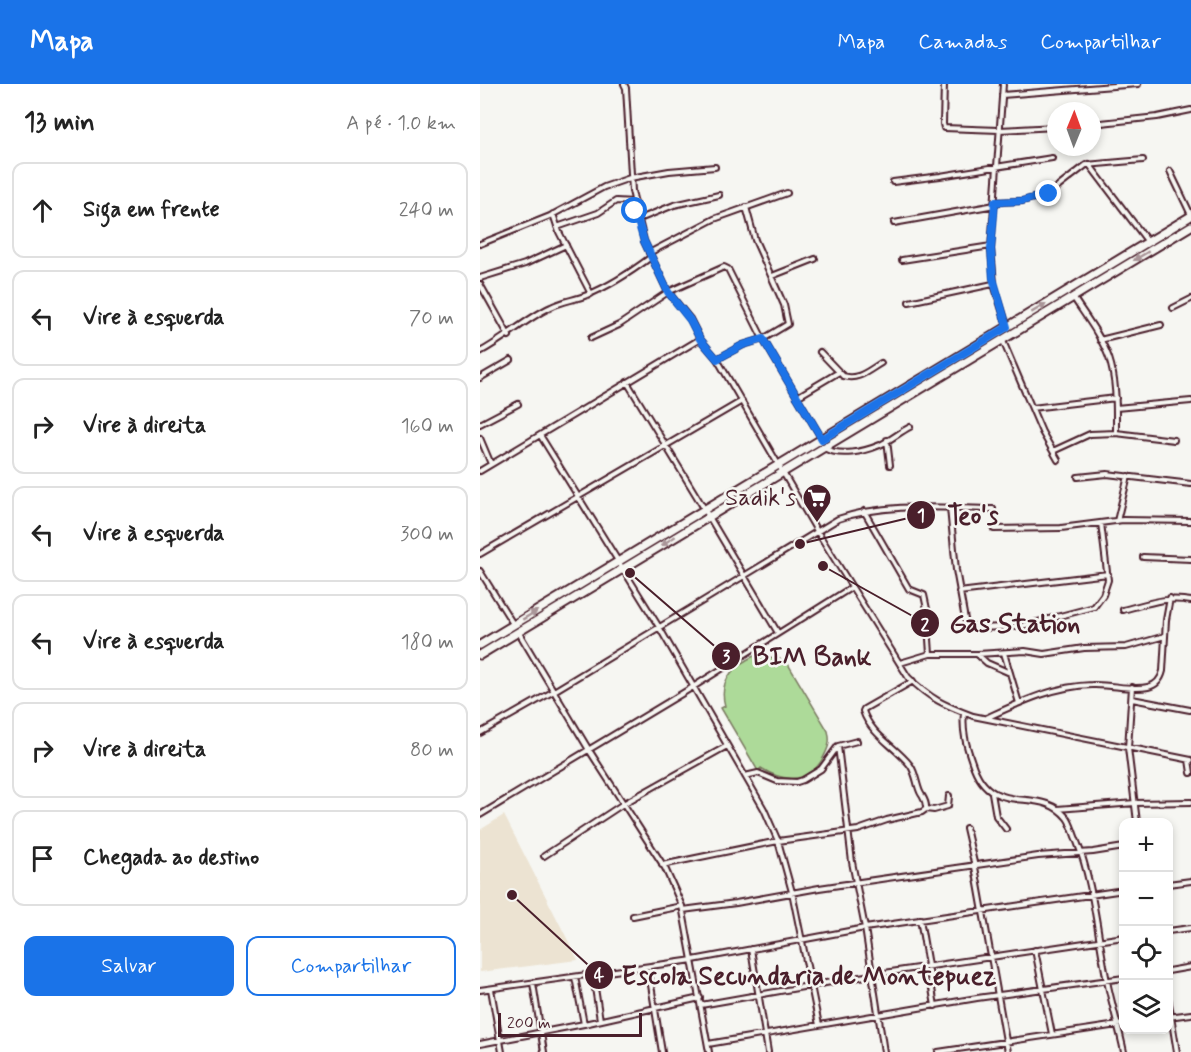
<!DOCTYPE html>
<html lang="pt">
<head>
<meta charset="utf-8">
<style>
	body { margin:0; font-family:Mynerve,sans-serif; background:#f2f2f2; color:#222 }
	.controls { position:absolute; right:18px; bottom:18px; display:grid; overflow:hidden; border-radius:12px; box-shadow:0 3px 9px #0003 }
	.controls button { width:54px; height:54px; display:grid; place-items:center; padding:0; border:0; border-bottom:2px solid #e0e0e0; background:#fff; color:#222; font:30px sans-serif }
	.compass { position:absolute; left:567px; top:18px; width:54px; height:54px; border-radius:50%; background:#fff; box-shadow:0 3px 9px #0003; rotate:1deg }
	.scale { position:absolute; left:18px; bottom:15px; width:144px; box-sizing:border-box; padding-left:6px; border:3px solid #4a1f2b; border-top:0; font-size:16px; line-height:21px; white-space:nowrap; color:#4a1f2b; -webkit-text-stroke:4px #f6f6f2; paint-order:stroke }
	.stop { position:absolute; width:18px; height:18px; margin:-14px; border:4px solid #1a73e8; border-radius:50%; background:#fff }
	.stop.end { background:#1a73e8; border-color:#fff; box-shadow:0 2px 6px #0008 }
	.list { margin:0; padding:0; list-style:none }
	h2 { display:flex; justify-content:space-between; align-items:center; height:78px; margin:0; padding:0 24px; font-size:26px }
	h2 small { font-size:20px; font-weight:400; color:#767676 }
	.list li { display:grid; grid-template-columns:39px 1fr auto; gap:18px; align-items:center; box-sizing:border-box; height:96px; margin:0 12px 12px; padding:0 12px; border:2px solid #e0e0e0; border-radius:12px }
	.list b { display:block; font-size:22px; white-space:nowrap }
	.list em { font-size:20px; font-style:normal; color:#767676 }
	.actions { display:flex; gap:12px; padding:18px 24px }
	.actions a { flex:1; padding:14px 0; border:2px solid #1a73e8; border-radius:12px; text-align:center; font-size:21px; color:#1a73e8 }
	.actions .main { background:#1a73e8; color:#fff }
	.icon { flex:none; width:33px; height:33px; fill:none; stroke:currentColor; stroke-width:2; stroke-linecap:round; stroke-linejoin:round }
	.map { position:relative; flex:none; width:711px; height:968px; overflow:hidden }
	header { display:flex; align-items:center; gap:36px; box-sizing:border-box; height:84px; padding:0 30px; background:#1a73e8; color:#fff }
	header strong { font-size:28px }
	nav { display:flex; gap:33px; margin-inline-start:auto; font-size:21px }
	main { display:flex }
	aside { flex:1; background:#fff }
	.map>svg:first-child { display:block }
</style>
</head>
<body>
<header>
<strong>Mapa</strong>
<nav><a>Mapa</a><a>Camadas</a><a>Compartilhar</a></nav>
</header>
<main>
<aside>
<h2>13 min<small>A pé · 1.0 km</small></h2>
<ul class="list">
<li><svg class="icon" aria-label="ahead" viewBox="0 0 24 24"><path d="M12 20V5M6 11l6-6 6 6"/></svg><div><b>Siga em frente</b></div><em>240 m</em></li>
<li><svg class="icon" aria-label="left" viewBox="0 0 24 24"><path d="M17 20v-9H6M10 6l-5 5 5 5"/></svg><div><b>Vire à esquerda</b></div><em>70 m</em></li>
<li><svg class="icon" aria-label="right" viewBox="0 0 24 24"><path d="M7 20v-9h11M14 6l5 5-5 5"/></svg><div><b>Vire à direita</b></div><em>160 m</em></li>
<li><svg class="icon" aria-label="left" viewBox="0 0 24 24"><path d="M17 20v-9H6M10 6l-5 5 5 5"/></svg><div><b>Vire à esquerda</b></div><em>300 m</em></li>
<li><svg class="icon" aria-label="left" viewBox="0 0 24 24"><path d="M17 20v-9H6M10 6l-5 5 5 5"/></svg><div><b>Vire à esquerda</b></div><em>180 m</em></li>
<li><svg class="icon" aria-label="right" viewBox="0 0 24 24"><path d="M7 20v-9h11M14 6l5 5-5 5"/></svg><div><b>Vire à direita</b></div><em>80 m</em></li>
<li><svg class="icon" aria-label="arrive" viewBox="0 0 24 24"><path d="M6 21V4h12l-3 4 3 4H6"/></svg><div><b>Chegada ao destino</b></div></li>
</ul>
<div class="actions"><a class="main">Salvar</a><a>Compartilhar</a></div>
</aside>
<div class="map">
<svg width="711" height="968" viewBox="0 0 711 968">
	<rect width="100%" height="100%" fill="#f6f6f2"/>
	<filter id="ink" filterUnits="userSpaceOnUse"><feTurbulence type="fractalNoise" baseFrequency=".0167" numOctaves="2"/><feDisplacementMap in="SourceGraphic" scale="12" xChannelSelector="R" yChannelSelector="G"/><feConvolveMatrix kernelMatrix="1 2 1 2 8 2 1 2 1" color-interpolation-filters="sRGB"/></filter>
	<g filter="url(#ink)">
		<path fill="#ece3d2" d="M24 731 98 876 0 888V746Z"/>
		<path fill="#adda99" stroke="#7c7c62" stroke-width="1.5" d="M274 572 298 574 308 580 348 647C351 658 348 665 343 674 329 699 304 699 281 684L278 687 241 624 245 622C238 597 253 582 274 572Z"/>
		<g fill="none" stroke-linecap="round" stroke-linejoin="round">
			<g stroke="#4a1f2b" stroke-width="8">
				<path id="minor" d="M144 0 146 4 152 107 164 157 188 208 210 235 220 255 237 275 337 447 428 593C450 615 464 621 493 632L711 676
					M464 0 463 40 464 44 519 46 576 43
					M523 0 511 165 514 200 527 242
					M522 11 658 0
					M612 40 677 33 711 26
					M609 80 668 158
					M690 87 711 131
					M413 98 460 92 572 74
					M515 118 542 117 569 110 606 81 663 76
					M73 130 79 148 111 210
					M157 136 194 121 239 111
					M414 139 515 121
					M77 143 118 129 136 117 154 118
					M0 160 70 132 124 103 150 94 189 87 235 83
					M169 169 234 135 307 109
					M422 176 511 162
					M292 192 335 175
					M0 194 45 180 86 161
					M0 200 29 252
					M593 213C606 233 621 252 629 274 637 298 636 324 636 349
					M429 218 513 200
					M693 224 711 215
					M111 254 139 241 188 208 244 183 248 185 283 255 342 355
					M620 256 681 241
					M523 257 562 348 578 376
					M0 268C25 255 45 235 71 223 82 217 95 216 107 211 130 202 151 188 171 173
					M340 268 363 292C378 297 389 286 401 279
					M237 275 263 261 283 255 308 240 304 221 275 156 266 123
					M0 294 31 276
					M147 298 225 426 298 549
					M317 313 359 288
					M552 324 636 314
					M636 324 711 317
					M0 340 38 320
					M60 351 179 543 284 725 298 757 312 808 339 941
					M0 354 11 380
					M407 356 410 381
					M344 364C360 373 383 368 400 361 411 356 420 348 430 343
					M573 367 610 350 636 349 694 356
					M0 387 220 255
					M598 393 627 390 711 400
					M470 424 476 486 486 541 502 544 542 542 614 523 623 511 628 496 621 439
					M384 427 429 505 444 511 447 525 450 570
					M637 437 648 392
					M514 445 581 444 643 436 711 437
					M0 470 262 317
					M663 473 711 475
					M0 487 33 540
					M479 508 628 490
					M643 526C667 520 686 512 711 517
					M39 549 109 666 185 784 202 822 229 968
					M524 569 539 619
					M498 571 507 579 530 589
					M420 579 450 570H498L545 567 564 570 604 564 646 563 685 552
					M433 597 384 625 383 627C391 651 415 662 430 681 436 689 436 699 440 708 443 714 447 717 446 725
					M652 603 648 664 657 738
					M652 615 710 626
					M484 629C482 646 486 661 492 678 511 737 559 699 587 734 591 739 593 748 596 755 614 800 617 850 627 897 632 921 639 944 644 968
					M506 634C541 618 574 602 612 601 631 600 651 607 668 603 677 601 681 595 683 587L686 536 690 514
					M0 649 74 607 358 435C408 418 461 424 513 425
					M358 662 372 778 385 844 404 968
					M709 676 711 689
					M265 692 278 689 297 697 317 698 323 696 341 685 358 662 377 657
					M512 709 516 732 526 745
					M577 725 655 719 711 718
					M0 731 213 603 372 503
					M486 744 495 783 528 968
					M64 772 143 720 247 662
					M182 781 298 757 378 746 407 736 442 728 446 725 454 726 468 722 469 712
					M688 800 711 797
					M203 826 256 819 339 804 558 772 613 768 644 763
					M153 832 202 822
					M440 835 455 922
					M688 847 711 844
					M271 865 288 968
					M555 866 572 950
					M168 883 182 968
					M688 887 711 883
					M113 891 120 936
					M95 893 104 940
					M53 899 64 968
					M11 905 22 968
					M0 906 213 876 385 844 644 806
					M688 914 697 968
					M221 921 391 891 644 853
					M688 933 711 930
					M0 960 104 940 220 914
					M228 960 497 914 644 894
					M458 968 644 940"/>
			</g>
			<g stroke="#4a1f2b" stroke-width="11">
				<path id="primary" d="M0 561 711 132
					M0 571 711 142"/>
			</g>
			<use href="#minor" stroke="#f6f6f2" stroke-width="4"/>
			<use href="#primary" stroke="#f6f6f2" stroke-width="7"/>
		</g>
		<defs><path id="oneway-solid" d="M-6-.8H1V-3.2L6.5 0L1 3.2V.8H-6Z" transform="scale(1.5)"/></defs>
		<g fill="#a99598">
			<use href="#oneway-solid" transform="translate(661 172) rotate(149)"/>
			<use href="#oneway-solid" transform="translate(559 224) rotate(-31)"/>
			<use href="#oneway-solid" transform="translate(188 457) rotate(148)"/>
			<use href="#oneway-solid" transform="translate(50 531) rotate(-31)"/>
		</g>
	</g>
	<g fill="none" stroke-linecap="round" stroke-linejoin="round" filter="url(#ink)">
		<path stroke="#1a73e8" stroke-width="8" d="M155 127 164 157 188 208 210 236 220 255 237 275 263 261 283 255 342 355 527 243 513 194 511 165 515 118 542 117 569 110"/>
	</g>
	<defs>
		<g id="supermarket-pin" transform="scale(1.5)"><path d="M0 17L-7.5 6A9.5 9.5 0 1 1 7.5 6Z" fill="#4a1f2b" stroke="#f6f6f2"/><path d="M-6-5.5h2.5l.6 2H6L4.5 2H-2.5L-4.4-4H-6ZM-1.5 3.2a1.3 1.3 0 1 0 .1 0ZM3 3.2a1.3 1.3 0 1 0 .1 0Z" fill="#fff"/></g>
	</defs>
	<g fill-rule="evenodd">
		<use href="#supermarket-pin" x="337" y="414"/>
	</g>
	<g text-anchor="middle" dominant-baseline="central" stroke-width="5" stroke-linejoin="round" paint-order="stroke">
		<g font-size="24" fill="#4a1f2b" stroke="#f6f6f2" text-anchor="end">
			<text x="316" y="414">Sadik's</text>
		</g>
	</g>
	<path fill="none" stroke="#4a1f2b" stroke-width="2" d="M320 460L441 431M343 482L445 539M150 489L246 572M32 811L119 891"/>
	<g fill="#4a1f2b" stroke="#f6f6f2" stroke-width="2">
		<circle cx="320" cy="460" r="6"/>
		<circle cx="343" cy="482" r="6"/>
		<circle cx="150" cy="489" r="6"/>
		<circle cx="32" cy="811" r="6"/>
		<circle cx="441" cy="431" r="15"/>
		<circle cx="445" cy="539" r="15"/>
		<circle cx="246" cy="572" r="15"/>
		<circle cx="119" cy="891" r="15"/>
	</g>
	<g font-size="18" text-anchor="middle" font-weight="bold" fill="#fff">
		<text x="441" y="437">1</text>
		<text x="445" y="546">2</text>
		<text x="246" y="578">3</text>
		<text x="119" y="897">4</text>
	</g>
	<g font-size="26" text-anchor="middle" font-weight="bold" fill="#4a1f2b" stroke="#f6f6f2" stroke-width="5" stroke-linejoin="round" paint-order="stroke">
		<text x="493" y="440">Teo's</text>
		<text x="535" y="548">Gas Station</text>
		<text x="332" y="581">BIM Bank</text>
		<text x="329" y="900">Escola Secundaria de Montepuez</text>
	</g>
</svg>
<div class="controls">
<button>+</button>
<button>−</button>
<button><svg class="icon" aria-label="locate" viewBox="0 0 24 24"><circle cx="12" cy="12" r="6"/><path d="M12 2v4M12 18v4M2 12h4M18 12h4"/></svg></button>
<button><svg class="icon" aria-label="layers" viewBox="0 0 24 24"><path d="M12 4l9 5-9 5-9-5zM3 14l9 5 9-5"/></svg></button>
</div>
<svg class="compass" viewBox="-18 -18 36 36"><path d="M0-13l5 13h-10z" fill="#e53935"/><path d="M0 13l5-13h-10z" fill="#767676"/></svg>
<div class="scale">200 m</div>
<div class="stop" style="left:155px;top:127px"></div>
<div class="stop end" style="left:569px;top:110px"></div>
</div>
</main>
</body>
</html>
